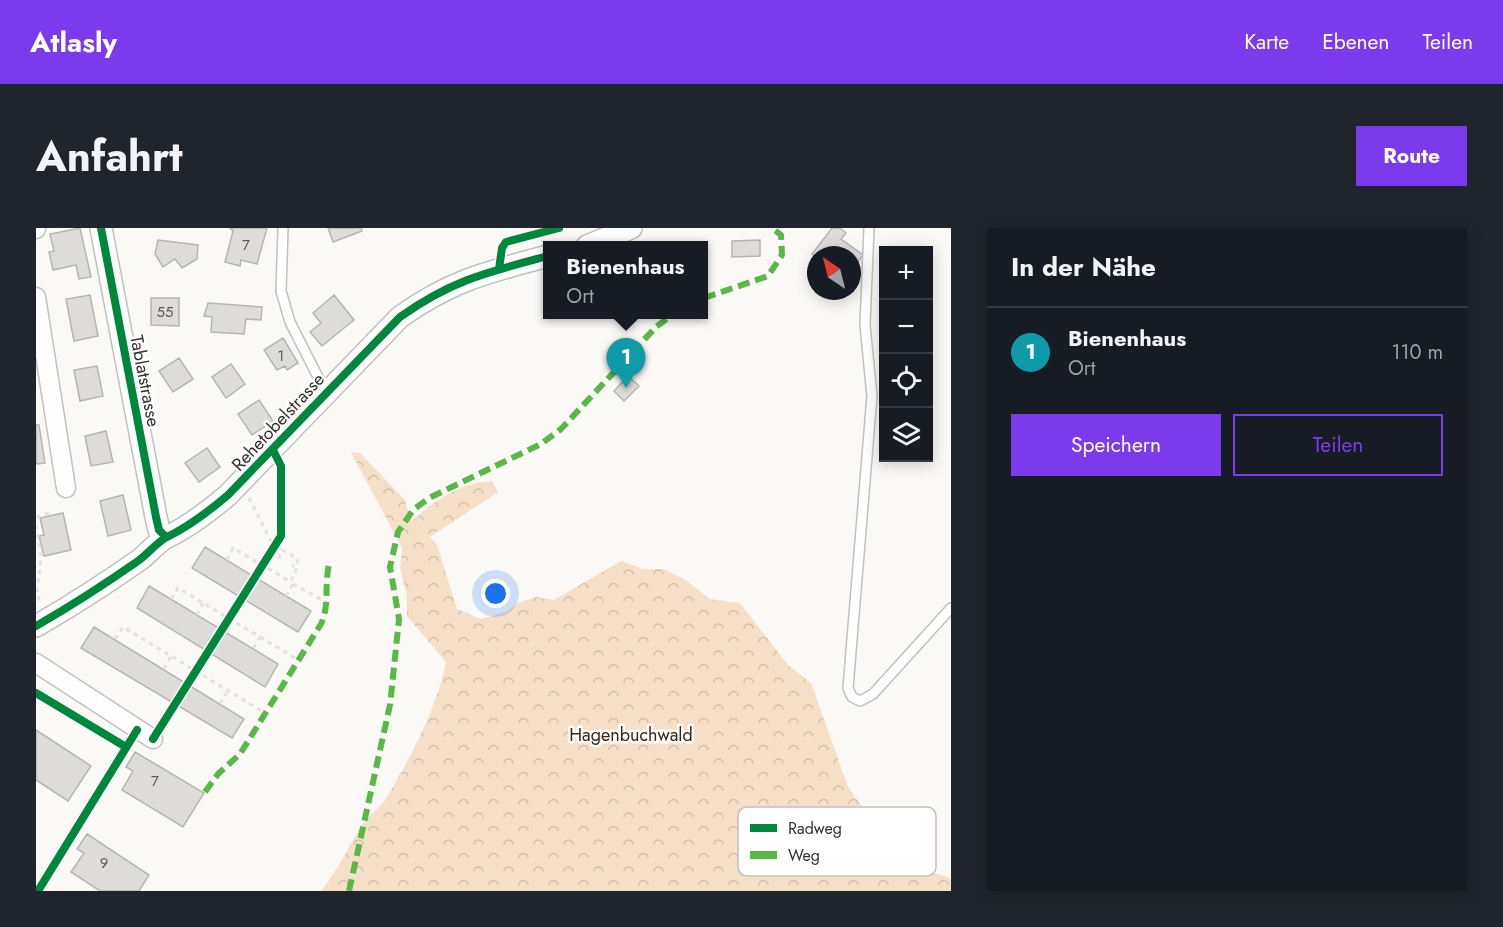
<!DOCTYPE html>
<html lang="de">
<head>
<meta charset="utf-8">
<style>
	body { margin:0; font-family:Jost,sans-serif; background:#20242c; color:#f1f3f6 }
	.controls { position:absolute; right:18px; top:18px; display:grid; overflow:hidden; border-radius:0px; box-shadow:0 3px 15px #0003 }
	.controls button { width:54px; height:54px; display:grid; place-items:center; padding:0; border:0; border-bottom:2px solid #363941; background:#171b24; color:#f1f3f6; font:30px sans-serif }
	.compass { position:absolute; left:771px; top:18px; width:54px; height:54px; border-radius:50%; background:#171b24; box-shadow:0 3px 15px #0003; rotate:325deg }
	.you { position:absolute; left:460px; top:366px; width:21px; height:21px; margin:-15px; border:4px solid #fff; border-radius:50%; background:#1a73e8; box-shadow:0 0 0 9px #1a73e833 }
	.badge { display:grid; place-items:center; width:39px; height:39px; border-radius:50%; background:#7c3aed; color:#fff; font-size:20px; font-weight:700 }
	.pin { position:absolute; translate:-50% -50px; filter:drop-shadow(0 2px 3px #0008) }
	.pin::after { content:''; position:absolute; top:32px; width:21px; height:18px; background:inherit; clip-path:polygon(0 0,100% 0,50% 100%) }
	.popup { position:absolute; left:507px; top:13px; width:165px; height:78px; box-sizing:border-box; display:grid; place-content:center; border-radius:0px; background:#171b24; filter:drop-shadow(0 2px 4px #0005); font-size:20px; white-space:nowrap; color:#9ea1a6 }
	.popup b { font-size:22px; color:#f1f3f6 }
	.popup::after { content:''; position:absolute; left:50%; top:100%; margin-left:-12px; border:12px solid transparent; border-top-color:#171b24 }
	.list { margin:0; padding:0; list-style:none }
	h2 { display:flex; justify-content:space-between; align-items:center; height:78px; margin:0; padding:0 24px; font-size:26px }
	h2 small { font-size:20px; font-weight:400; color:#9ea1a6 }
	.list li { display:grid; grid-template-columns:39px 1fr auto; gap:18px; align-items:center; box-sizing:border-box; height:90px; padding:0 24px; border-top:2px solid #363941 }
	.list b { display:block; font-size:22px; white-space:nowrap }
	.list p { margin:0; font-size:20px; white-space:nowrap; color:#9ea1a6 }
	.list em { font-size:20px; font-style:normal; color:#9ea1a6 }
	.actions { display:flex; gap:12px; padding:18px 24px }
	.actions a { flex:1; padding:14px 0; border:2px solid #7c3aed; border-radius:0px; text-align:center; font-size:21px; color:#7c3aed }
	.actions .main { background:#7c3aed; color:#fff }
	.icon { flex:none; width:33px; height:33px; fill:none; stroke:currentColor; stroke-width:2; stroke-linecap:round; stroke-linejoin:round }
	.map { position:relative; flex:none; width:915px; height:663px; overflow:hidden; border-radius:0px }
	header { display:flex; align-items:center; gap:36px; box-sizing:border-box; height:84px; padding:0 30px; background:#7c3aed; color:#fff }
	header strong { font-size:28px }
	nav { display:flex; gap:33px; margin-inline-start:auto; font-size:21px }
	.intro { display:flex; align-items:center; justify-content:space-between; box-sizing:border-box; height:144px; padding:0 36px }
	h1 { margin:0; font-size:42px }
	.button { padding:15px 27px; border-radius:0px; background:#7c3aed; color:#fff; font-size:21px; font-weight:700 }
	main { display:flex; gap:36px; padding:0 36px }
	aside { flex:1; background:#171b24; border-radius:0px; box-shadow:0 3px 15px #0003 }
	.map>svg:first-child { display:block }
</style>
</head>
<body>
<header>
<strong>Atlasly</strong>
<nav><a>Karte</a><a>Ebenen</a><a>Teilen</a></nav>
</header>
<div class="intro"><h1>Anfahrt</h1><a class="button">Route</a></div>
<main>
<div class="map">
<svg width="915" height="663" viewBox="0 0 915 663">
	<defs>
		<pattern id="forest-crowns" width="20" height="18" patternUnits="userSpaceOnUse" patternTransform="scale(1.5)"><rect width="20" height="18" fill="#f5dfc7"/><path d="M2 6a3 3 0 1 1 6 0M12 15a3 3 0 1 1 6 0" fill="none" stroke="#d2c0ab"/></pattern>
	</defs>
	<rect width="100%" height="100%" fill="#fbf9f6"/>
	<path fill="url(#forest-crowns)" d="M315 224 324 225 368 271 376 293C398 273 425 254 456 253L462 264 394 309 401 317 421 381 445 391 470 384 484 374 500 369 518 372 585 333 607 341H627L648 351 674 371 704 375 752 437 775 455 812 559 838 595 853 626 875 638 915 650V663H285C301 643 311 622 324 600 331 588 344 581 351 569 374 530 402 478 410 434L371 388V368L364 340 366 320Z"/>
	<path fill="#dedcd9" stroke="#b7b5b2" stroke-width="1.5" d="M44 0 55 49 43 51 40 37 17 42 13 24 18 23 14 6Z
		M194 0H231L221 36 205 32 204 38 189 34 197 3Z
		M292 0H325L326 3 297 14Z
		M796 0H804L810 5 805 11 827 27 816 42V27L780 29 776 26Z
		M122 12 162 17 161 31 146 40 139 31 127 39 119 26Z
		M724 12V28L696 29V13Z
		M54 67 62 108 38 113 30 71Z
		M298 67 318 92 286 118 274 104 285 95 277 85Z
		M115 70H143V98L115 97Z
		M172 75 226 79 225 92 210 91 208 106 175 104 176 89 168 88Z
		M247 110 262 135 251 142 249 138 241 142 228 122Z
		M143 130 157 151 137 164 123 143Z
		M195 136 209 156 190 170 176 149Z
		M61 138 67 168 44 173 38 142Z
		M592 148 603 158 588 173 578 163Z
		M223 172 237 193 216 207 202 186Z
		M0 197H3L9 235 0 236Z
		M70 203 77 234 55 238 49 208Z
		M171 220 184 239 163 254 149 235Z
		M87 267 95 302 72 308 64 273Z
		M27 285 35 322 8 328 3 308 8 307 4 290Z
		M169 319 275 383 262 404 156 340Z
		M113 358 242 436 229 459 101 380Z
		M58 399 208 491 196 510 45 420Z
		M0 502 55 538 32 573 0 552Z
		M99 524 168 565 147 599 86 562 97 543 90 539Z
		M51 606 113 647 103 663H64L35 644 48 625 41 621Z"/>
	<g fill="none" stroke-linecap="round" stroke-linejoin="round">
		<g stroke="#c3c1be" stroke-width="12">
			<path id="service" d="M247 0 245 63 254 94 286 157 293 162
				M833 0 829 97 836 168 812 460 816 469 824 473 837 466 915 380"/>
		</g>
		<g stroke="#c3c1be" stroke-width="21">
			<path id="minor" d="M0 1V0
				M0 69 30 260
				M0 435 117 511"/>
		</g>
		<g stroke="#c3c1be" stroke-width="24">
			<path id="tertiary" d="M65 0 120 289 123 302 130 309
				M551 18 595 0
				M0 398C35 378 69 356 102 333 112 326 121 314 131 309 154 298 172 284 192 267L364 89C416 52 452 44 512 28"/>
		</g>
		<path stroke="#e3e2e1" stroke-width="3" stroke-dasharray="4.5 4.5" stroke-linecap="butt" d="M213 270 238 319
			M0 289 14 285
			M0 297 5 329 1 364 4 376
			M246 322 261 330 262 336 256 338
			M243 331 245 308
			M191 332 197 320 255 354
			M257 356 290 374
			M250 368 257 356 255 354 262 336
			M135 371 142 360 224 409 217 421
			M161 387 167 375
			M224 409 261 431
			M79 411 87 399 229 485
			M128 441 135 428
			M184 476 192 462"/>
		<use href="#service" stroke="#fefefe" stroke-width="9"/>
		<use href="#minor" stroke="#fefefe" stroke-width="18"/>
		<use href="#tertiary" stroke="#fefefe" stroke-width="21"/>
		<path stroke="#58b947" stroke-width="6" stroke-dasharray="12 6" stroke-linecap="butt" d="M668 70 732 48 746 27 745 7 736 0
			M169 564 182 546 204 526 285 396C294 377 288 357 293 337
			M313 663 354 477 363 391 354 339 362 304 377 282 393 270 505 216 525 201 620 99 637 86"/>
		<g stroke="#fff" stroke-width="11">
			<path id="cycleway" d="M65 0 120 289 123 302 130 309
				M463 41 466 20 470 14 523 0
				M0 398C35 378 69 356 102 333 112 326 121 314 131 309 154 298 172 284 192 267L364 89C416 52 452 44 512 28
				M0 465 90 519
				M117 511 245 308V238L237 222
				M2 663 101 502"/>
		</g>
		<use href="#cycleway" stroke="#00873e" stroke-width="8"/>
	</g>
	<g text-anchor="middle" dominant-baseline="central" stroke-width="5" stroke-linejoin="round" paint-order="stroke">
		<g font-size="15" fill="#5e5b58">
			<text x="210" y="17">7</text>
			<text x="129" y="84">55</text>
			<text x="245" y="128">1</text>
			<text x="119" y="553">7</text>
			<text x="68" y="635">9</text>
		</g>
		<g font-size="18" fill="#33302d" stroke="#fff">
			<text transform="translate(109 153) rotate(79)">Tablatstrasse</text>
			<text transform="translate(242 194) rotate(-47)">Rehetobelstrasse</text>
		</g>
		<g font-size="18" fill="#3c260c" stroke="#fff">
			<text x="595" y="507">Hagenbuchwald</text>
		</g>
	</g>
	<rect x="702" y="579" width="198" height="69" rx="9" fill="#fff" stroke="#c2c1c0" stroke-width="1.5"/>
	<rect x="714" y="596" width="27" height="8" fill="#00873e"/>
	<rect x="714" y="623" width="27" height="8" fill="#58b947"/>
	<g font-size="16" fill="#33302d">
		<text x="752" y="606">Radweg</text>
		<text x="752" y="633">Weg</text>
	</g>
</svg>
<div class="controls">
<button>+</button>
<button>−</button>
<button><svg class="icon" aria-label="locate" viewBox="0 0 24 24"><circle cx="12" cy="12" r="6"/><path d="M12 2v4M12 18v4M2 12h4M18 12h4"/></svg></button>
<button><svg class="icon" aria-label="layers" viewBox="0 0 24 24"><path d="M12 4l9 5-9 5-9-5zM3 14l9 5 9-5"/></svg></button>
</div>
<svg class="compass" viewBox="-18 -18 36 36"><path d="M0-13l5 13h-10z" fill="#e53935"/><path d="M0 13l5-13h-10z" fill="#9ea1a6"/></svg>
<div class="you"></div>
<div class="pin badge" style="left:590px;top:160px;background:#0f9aa8">1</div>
<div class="popup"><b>Bienenhaus</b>Ort</div>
</div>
<aside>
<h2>In der Nähe<small></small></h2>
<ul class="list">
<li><span class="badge" style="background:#0f9aa8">1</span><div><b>Bienenhaus</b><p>Ort</p></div><em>110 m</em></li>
</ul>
<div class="actions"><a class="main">Speichern</a><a>Teilen</a></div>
</aside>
</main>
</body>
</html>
